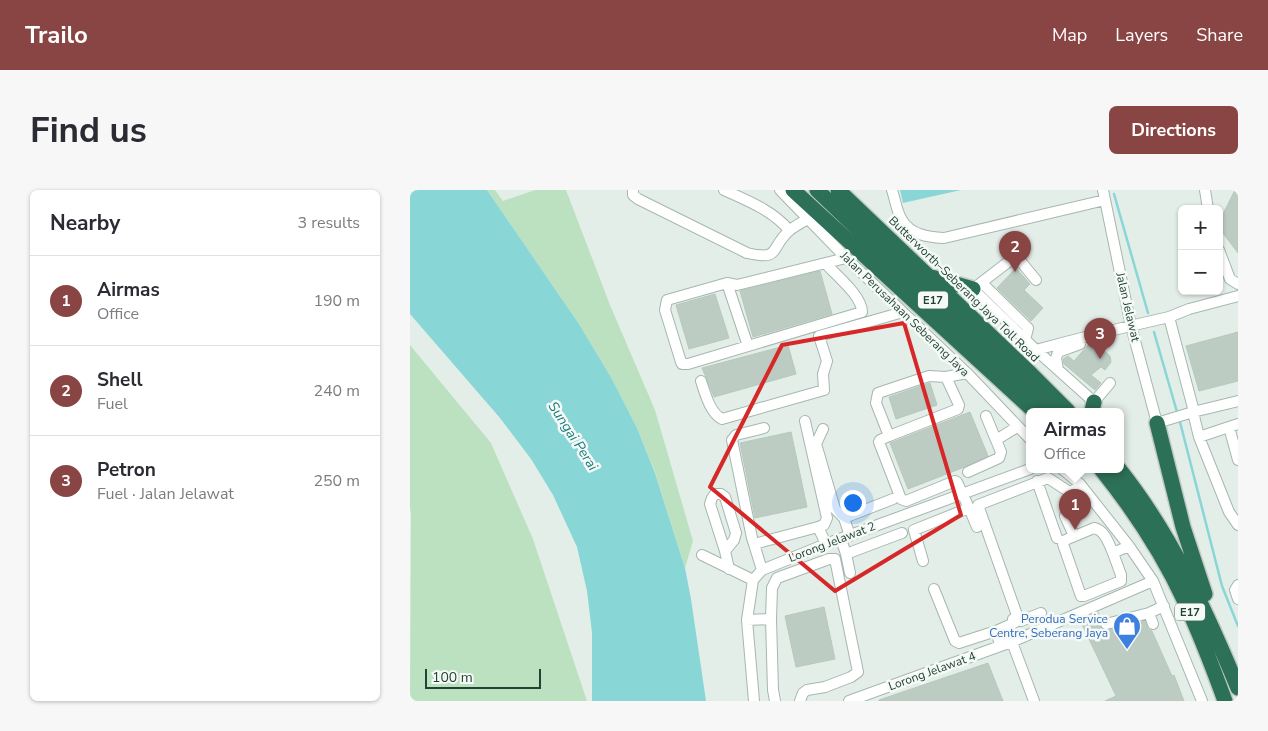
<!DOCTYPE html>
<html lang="en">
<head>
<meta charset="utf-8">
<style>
	body { margin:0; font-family:"Nunito Sans",sans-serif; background:#f7f7f7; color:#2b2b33 }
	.controls { position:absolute; right:15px; top:15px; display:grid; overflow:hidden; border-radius:8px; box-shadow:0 1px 4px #0004 }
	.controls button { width:45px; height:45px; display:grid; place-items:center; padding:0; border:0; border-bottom:1px solid #e1e1e2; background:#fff; color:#2b2b33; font:25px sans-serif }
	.scale { position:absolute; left:15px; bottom:12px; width:116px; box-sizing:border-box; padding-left:5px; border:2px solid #224234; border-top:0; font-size:14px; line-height:18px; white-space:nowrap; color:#224234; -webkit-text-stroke:4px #f5faf7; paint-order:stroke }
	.you { position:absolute; left:442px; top:312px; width:18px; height:18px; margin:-12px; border:4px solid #fff; border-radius:50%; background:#1a73e8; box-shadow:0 0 0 8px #1a73e833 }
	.badge { display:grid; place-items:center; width:32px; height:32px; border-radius:50%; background:#884543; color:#fff; font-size:16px; font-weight:700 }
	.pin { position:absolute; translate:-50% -41px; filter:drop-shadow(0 1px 2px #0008) }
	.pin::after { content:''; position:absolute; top:26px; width:18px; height:15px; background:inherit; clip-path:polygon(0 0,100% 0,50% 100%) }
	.popup { position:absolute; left:616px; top:218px; width:98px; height:65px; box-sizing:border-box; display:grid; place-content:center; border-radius:8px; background:#fff; filter:drop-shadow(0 1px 4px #0005); font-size:16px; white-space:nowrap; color:#7c7c81 }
	.popup b { font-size:19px; color:#2b2b33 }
	.popup::after { content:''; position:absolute; left:50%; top:100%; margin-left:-10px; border:10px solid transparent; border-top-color:#fff }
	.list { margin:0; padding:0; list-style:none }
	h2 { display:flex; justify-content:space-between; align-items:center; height:65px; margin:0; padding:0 20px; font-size:21px }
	h2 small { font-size:16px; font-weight:400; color:#7c7c81 }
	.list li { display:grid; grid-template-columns:32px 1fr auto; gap:15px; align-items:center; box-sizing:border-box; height:90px; padding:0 20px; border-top:1px solid #e1e1e2 }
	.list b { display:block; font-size:19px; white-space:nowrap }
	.list p { margin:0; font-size:16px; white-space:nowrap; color:#7c7c81 }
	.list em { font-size:16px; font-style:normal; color:#7c7c81 }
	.map { position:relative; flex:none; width:828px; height:511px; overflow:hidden; border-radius:8px }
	header { display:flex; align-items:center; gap:30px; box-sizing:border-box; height:70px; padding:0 25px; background:#884543; color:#fff }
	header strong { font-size:24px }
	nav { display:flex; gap:28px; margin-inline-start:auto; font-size:18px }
	.intro { display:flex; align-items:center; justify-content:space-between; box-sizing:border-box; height:120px; padding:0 30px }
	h1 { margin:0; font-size:35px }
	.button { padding:12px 22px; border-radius:8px; background:#884543; color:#fff; font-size:18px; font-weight:700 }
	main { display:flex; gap:30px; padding:0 30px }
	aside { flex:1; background:#fff; border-radius:8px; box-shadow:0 1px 4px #0004 }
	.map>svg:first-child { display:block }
</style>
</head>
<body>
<header>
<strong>Trailo</strong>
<nav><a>Map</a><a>Layers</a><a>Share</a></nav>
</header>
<div class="intro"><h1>Find us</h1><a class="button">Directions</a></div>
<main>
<aside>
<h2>Nearby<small>3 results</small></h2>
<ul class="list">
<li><span class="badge">1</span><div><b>Airmas</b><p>Office</p></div><em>190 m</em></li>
<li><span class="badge">2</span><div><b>Shell</b><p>Fuel</p></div><em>240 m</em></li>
<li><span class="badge">3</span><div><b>Petron</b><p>Fuel · Jalan Jelawat</p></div><em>250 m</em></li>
</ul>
</aside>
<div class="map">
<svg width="828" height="511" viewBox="0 0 828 511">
	<rect width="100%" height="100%" fill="#e4eee8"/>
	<path fill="#bce1c0" d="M77 0H85L93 11 125 0H156L200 115 245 220 283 351 275 378 245 282 227 238 202 189 169 134Z
		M0 155 81 253 123 349 177 511H0L1 323 0 318Z"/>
	<path fill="#89d6d6" d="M0 0H77L169 134 202 189 227 238 245 283 275 378 281 409 296 511H182V443L177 401 167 357 143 305 121 269 90 228 0 124Z
		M490 0H551L493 13Z"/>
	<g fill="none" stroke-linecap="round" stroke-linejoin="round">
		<path stroke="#89d6d6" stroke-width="2.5" d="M704 4 738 123
			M744 142 767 222
			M770 232 812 396 828 436"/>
	</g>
	<path fill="#bcccc3" stroke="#b6c9be" d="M825 0H828V63L809 38V32Z
		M606 78 620 94 614 100 633 118 621 131 587 98Z
		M410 81 422 124 343 147 330 101Z
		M305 104 319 148 279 159 266 115Z
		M828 142V191L789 201 776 156Z
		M699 148 692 159 700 166 701 172 695 180 691 177 681 185 691 193 685 200 654 174 653 169 658 166 664 171 678 155 684 153 687 156 692 150Z
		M378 155 386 184 304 207 292 178Z
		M520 193 527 215 486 229 479 207Z
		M560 222 578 266 552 278 498 299 480 253Z
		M381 242 397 317 345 328 330 253Z
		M414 417 425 469 386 477 375 426Z
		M688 422 691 429 690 436 695 441 735 431 738 439 742 441 762 486 764 485 774 511H695L706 506 670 430Z
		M578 473 593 511H469V510Z"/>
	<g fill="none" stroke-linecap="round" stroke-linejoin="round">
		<g stroke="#a6b7ae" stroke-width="12">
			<path id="minor" d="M223 0V5L228 9 337 63C372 71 359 58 380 40 385 36 391 33 397 29
				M314 0C338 11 362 20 379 40
				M370 0 436 68 557 183 620 249
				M482 0C485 9 487 23 492 30 501 45 518 47 534 48L695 10
				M795 0 798 19
				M809 60 820 89 828 94
				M416 74C427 86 452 106 452 122L278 174H272L271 172 255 120 257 110 317 93 327 95 436 68
				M626 90 612 73 602 69 563 99 626 160 684 212 700 193
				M317 93 338 156
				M572 93 618 138 615 150
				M759 127 779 119 828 106
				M626 160C670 148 715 137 759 127L783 218V222L747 233 721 136 693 0
				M648 180 646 168 648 162 670 154
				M536 187 549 215 548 219 479 246 466 213 468 203 519 186 536 187 557 183
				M291 191C295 203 300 223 312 229L414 200 413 184 417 171 409 146 493 122
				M828 211 783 222 789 247 828 234
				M576 226 586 250
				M395 231 417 328 414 335 408 337
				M819 237 828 270
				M354 238 326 245 322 250 342 348 344 354 408 337 416 354
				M413 239 406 254 425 319 434 328 440 346
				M479 246 470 250 469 252 491 309 496 311 545 291 547 292 559 318 504 340 513 371
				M789 247 819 322 828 335
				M652 279 670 294 719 356 743 391 792 511
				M558 282 589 268 591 262 586 250 607 237
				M627 291 647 348
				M661 303 666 310V313L656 323 655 326 664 346
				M559 318 567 337
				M434 328 483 309
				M431 349 436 364 492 343
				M344 354 352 380
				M315 361 324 350 326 343 315 307 311 304H305L302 308 300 314 315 361 319 379
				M703 363C699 354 695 340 684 338L653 351V354L671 406H674L711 391V385L703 363 719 356
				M436 364 440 383
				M292 365 343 390
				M828 395 825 400 828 409
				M524 399 545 451 549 453 586 441
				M631 423 611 431 608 428 568 315 638 288 661 303 670 294
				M739 423 743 434
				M361 429 362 398 367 388 419 369H425L448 482 441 487 415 497 397 500 393 503 390 511
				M337 430 361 429 363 500 365 511
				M696 434 739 423 754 416
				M602 452 624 511
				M590 455 586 441 604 433 603 429
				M344 511 337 430 343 390 352 380 416 354 620 279
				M439 511 604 451 743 391"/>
		</g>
		<g stroke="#c1cac6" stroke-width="18">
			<path id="highway" d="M383 0 624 221
				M407 0 638 221
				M428 0 621 184 658 221
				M521 87 563 99
				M682 221 684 212
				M747 233 773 337 795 404
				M691 279C724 320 753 364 775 412 790 444 803 478 815 511
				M709 279C761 344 796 421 828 498"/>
		</g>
		<use href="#minor" stroke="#fff" stroke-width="10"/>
		<use href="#highway" stroke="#2c7057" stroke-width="15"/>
	</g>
	<path fill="none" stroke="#d62828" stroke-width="4" stroke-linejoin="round" d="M494 133 551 325 425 401 300 297 372 155Z"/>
	<defs>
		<g id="shop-pin" transform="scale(1.4375)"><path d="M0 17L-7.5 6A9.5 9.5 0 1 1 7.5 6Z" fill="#3f7fe0" stroke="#f5faf7"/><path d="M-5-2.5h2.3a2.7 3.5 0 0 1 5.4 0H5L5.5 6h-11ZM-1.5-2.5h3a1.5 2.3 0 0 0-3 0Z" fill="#fff"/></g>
	</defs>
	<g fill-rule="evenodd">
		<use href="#shop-pin" x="717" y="436"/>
	</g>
	<g text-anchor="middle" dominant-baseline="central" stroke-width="5" stroke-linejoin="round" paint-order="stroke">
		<g fill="#f5faf7" stroke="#61796e" stroke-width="1">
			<rect x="508" y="101.5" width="30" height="17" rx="4"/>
			<rect x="765" y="413.5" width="30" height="17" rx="4"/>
		</g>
		<g font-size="11" font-weight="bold" fill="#224234">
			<text x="523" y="110">E17</text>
			<text x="780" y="422">E17</text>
		</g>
		<g font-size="12" fill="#224234" stroke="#f5faf7">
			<text transform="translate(554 99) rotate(44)">Butterworth–Seberang Jaya Toll Road</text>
			<text transform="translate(718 117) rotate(77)">Jalan Jelawat</text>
			<text transform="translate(495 124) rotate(44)">Jalan Perusahaan Seberang Jaya</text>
			<text transform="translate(422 352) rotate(-21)">Lorong Jelawat 2</text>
			<text transform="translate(522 481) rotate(-20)">Lorong Jelawat 4</text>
		</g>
		<g font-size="12" fill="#366cbe" stroke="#f5faf7" text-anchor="end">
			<text x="698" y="429">Perodua Service<tspan x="698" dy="14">Centre, Seberang Jaya</tspan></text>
		</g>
		<g font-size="14" font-style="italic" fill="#177a7c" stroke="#f5faf7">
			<text transform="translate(163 246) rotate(57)">Sungai Perai</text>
		</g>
	</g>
</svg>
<div class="controls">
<button>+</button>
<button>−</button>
</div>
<div class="scale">100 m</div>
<div class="you"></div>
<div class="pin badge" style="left:665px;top:340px">1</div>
<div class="popup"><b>Airmas</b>Office</div>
<div class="pin badge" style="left:605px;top:82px">2</div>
<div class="pin badge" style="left:690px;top:169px">3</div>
</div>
</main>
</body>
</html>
